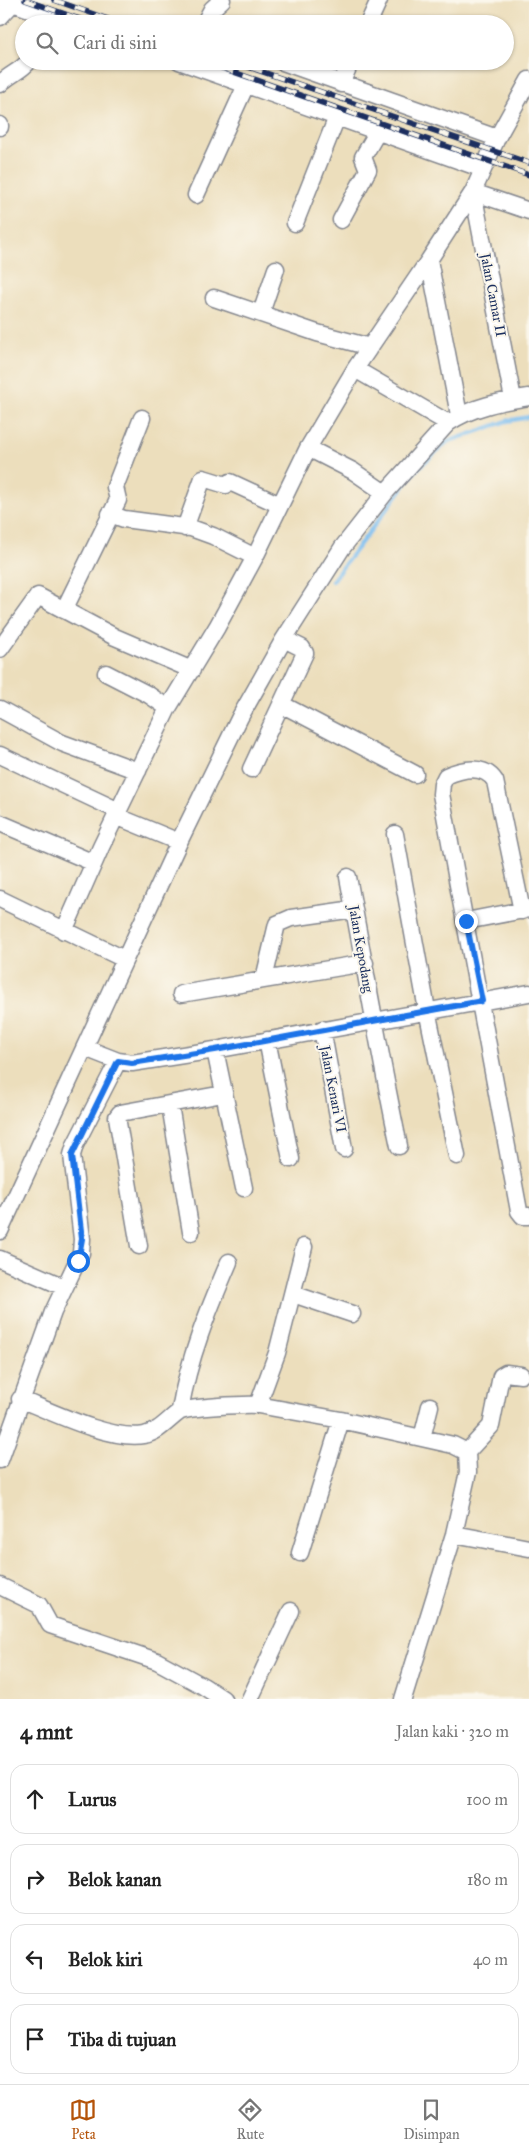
<!DOCTYPE html>
<html lang="id">
<head>
<meta charset="utf-8">
<style>
	body { margin:0; font-family:"IM FELL Great Primer",serif; background:#f6f6f6; color:#222 }
	.stop { position:absolute; width:15px; height:15px; margin:-11px; border:4px solid #1a73e8; border-radius:50%; background:#fff }
	.stop.end { background:#1a73e8; border-color:#fff; box-shadow:0 1px 5px #0008 }
	.list { margin:0; padding:0; list-style:none }
	h2 { display:flex; justify-content:space-between; align-items:center; height:65px; margin:0; padding:0 20px; font-size:21px }
	h2 small { font-size:16px; font-weight:400; color:#767676 }
	.list li { display:grid; grid-template-columns:32px 1fr auto; gap:15px; align-items:center; box-sizing:border-box; height:70px; margin:0 10px 10px; padding:0 10px; border:1px solid #e0e0e0; border-radius:15px }
	.list b { display:block; font-size:19px; white-space:nowrap }
	.list em { font-size:16px; font-style:normal; color:#767676 }
	.icon { flex:none; width:28px; height:28px; fill:none; stroke:currentColor; stroke-width:2; stroke-linecap:round; stroke-linejoin:round }
	.map { position:relative; flex:none; width:529px; height:1699px; overflow:hidden }
	.search { position:absolute; background:#fff; box-shadow:0 1px 4px #0004; left:15px; right:15px; top:15px; height:55px; display:flex; align-items:center; gap:12px; box-sizing:border-box; padding:0 18px; border-radius:28px; color:#767676; font-size:19px }
	.sheet { height:385px; background:#fff }
	nav { display:flex; justify-content:space-around; align-items:center; box-sizing:border-box; height:70px; border-top:1px solid #e0e0e0; background:#fff; font-size:14px; color:#767676 }
	nav a { display:grid; justify-items:center; gap:2px }
	nav .on { color:#b45309 }
	.map>svg:first-child { display:block }
</style>
</head>
<body>
<div class="map">
<svg width="529" height="1699" viewBox="0 0 529 1699">
	<rect width="100%" height="100%" fill="#fbf7ec"/>
	<filter id="ink" filterUnits="userSpaceOnUse"><feTurbulence type="fractalNoise" baseFrequency=".02" numOctaves="2"/><feDisplacementMap in="SourceGraphic" scale="10" xChannelSelector="R" yChannelSelector="G"/><feConvolveMatrix kernelMatrix="1 2 1 2 8 2 1 2 1" color-interpolation-filters="sRGB"/></filter>
	<filter id="wash" filterUnits="userSpaceOnUse"><feTurbulence type="fractalNoise" baseFrequency=".0096" numOctaves="4" result="noise"/><feDisplacementMap in="SourceGraphic" scale="20" xChannelSelector="R" yChannelSelector="G"/><feGaussianBlur stdDeviation="1.12" result="paint"/><feColorMatrix in="noise" values="0 0 0 0 0 0 0 0 0 0 0 0 0 0 0 0 0 1.4 0 .05"/><feComposite in="paint" operator="in"/></filter>
	<g filter="url(#wash)">
		<rect width="100%" height="100%" fill="#ecdebc"/>
		<g fill="none" stroke-linecap="round" stroke-linejoin="round">
			<path stroke="#79bcef" stroke-width="4.5" d="M332 581 417 469 447 442 507 421 529 417"/>
		</g>
	</g>
	<g filter="url(#ink)">
		<g fill="none" stroke-linecap="round" stroke-linejoin="round">
			<g stroke="#84868d" stroke-width="19">
				<path id="minor" d="M4 0 72 24
					M0 17 13 3
					M204 24 212 9 222 0
					M368 24 379 0
					M179 61 483 169
					M280 61 497 138
					M0 84C10 74 21 71 29 61
					M341 84 351 61
					M0 125V127
					M473 192 513 399
					M473 192 529 211
					M196 195 246 85
					M341 220 368 170 363 157 378 131
					M295 223 337 117
					M429 260 459 415
					M214 298 317 333 370 347
					M261 313 276 269
					M355 369 448 423
					M308 448 353 471 385 493
					M110 514 124 519 191 528 213 536 255 557
					M185 528 203 478 226 485 230 482 280 505
					M64 610 118 500 115 487 142 418
					M0 649 38 596 115 637 192 670
					M106 673 149 695 168 708
					M281 704 415 774
					M0 709 62 743 138 771
					M0 755 119 811
					M251 769 305 653 302 648 284 639
					M116 816 179 842
					M0 823 94 863
					M395 834 427 1010 457 1156
					M348 877C365 967 380 1057 399 1146
					M0 899 124 959
					M522 911 495 781C484 764 462 769 446 776L442 784 441 794 519 1211 523 1216H529
					M466 921 529 909
					M64 931 101 847 168 708 217 627 255 557 308 448 355 369 429 260 473 192 497 138 529 80
					M264 979 277 924 291 918 354 909
					M181 994 365 963
					M322 1029 344 1149
					M267 1040 291 1159
					M85 1048 118 1061 132 1063 215 1050 529 993
					M215 1050 244 1188
					M170 1105 191 1232
					M0 1231 179 842 240 717 284 639 342 548 385 493 448 423C471 407 502 401 529 397
					M139 1246 117 1117 120 1113 223 1094
					M0 1259 64 1287
					M293 1294 352 1314
					M20 1399C52 1412 111 1441 144 1435 159 1432 168 1420 179 1412 185 1407 247 1404 258 1405L277 1353 304 1247
					M258 1405 341 1420 453 1445 467 1452
					M180 1410C189 1357 208 1311 229 1262
					M422 1438 430 1406
					M0 1460 53 1312 81 1253 82 1239 72 1155 75 1145 118 1061
					M454 1534 529 1548
					M300 1553 341 1420
					M0 1586 39 1605 50 1625 157 1661 203 1686 223 1699
					M250 1699 291 1611
					M403 1699 454 1534 468 1472 467 1452 491 1426 501 1376 506 1373 521 1375"/>
			</g>
			<use href="#minor" stroke="#fff" stroke-width="16"/>
			<g stroke="#1b2f5e" stroke-width="5.5">
				<path id="rail" d="M25 0 94 24
					M54 0 122 24
					M202 61 529 175
					M231 61 529 163"/>
			</g>
			<use href="#rail" stroke="#fbf7ec" stroke-width="4" stroke-dasharray="11" stroke-linecap="butt"/>
		</g>
	</g>
	<g fill="none" stroke-linecap="round" stroke-linejoin="round" filter="url(#ink)">
		<path stroke="#1a73e8" stroke-width="6" d="M78 1261 82 1239 72 1155 118 1061 132 1063 215 1050 482 1001 466 921"/>
	</g>
	<g text-anchor="middle" dominant-baseline="central" stroke-width="4" stroke-linejoin="round" paint-order="stroke">
		<g font-size="14" fill="#1b2f5e" stroke="#fbf7ec">
			<text transform="translate(493 295) rotate(79)">Jalan Camar II</text>
			<text transform="translate(361 949) rotate(80)">Jalan Kepodang</text>
			<text transform="translate(333 1089) rotate(79)">Jalan Kenari VI</text>
		</g>
	</g>
</svg>
<div class="stop" style="left:78px;top:1261px"></div>
<div class="stop end" style="left:466px;top:921px"></div>
<div class="search"><svg class="icon" aria-label="search" viewBox="0 0 24 24"><circle cx="10" cy="10" r="6"/><path d="M15 15l6 6"/></svg>Cari di sini</div>
</div>
<section class="sheet">
<h2>4 mnt<small>Jalan kaki · 320 m</small></h2>
<ul class="list">
<li><svg class="icon" aria-label="ahead" viewBox="0 0 24 24"><path d="M12 20V5M6 11l6-6 6 6"/></svg><div><b>Lurus</b></div><em>100 m</em></li>
<li><svg class="icon" aria-label="right" viewBox="0 0 24 24"><path d="M7 20v-9h11M14 6l5 5-5 5"/></svg><div><b>Belok kanan</b></div><em>180 m</em></li>
<li><svg class="icon" aria-label="left" viewBox="0 0 24 24"><path d="M17 20v-9H6M10 6l-5 5 5 5"/></svg><div><b>Belok kiri</b></div><em>40 m</em></li>
<li><svg class="icon" aria-label="arrive" viewBox="0 0 24 24"><path d="M6 21V4h12l-3 4 3 4H6"/></svg><div><b>Tiba di tujuan</b></div></li>
</ul>
</section>
<nav>
<a class="on"><svg class="icon" aria-label="map" viewBox="0 0 24 24"><path d="M3 6l6-2 6 2 6-2v14l-6 2-6-2-6 2zM9 4v14M15 6v14"/></svg>Peta</a>
<a><svg class="icon" aria-label="directions" viewBox="0 0 24 24"><path d="M12 3l9 9-9 9-9-9zM9 14v-3h6M13 9l2 2-2 2"/></svg>Rute</a>
<a><svg class="icon" aria-label="saved" viewBox="0 0 24 24"><path d="M7 4h10v16l-5-4-5 4z"/></svg>Disimpan</a>
</nav>
</body>
</html>
